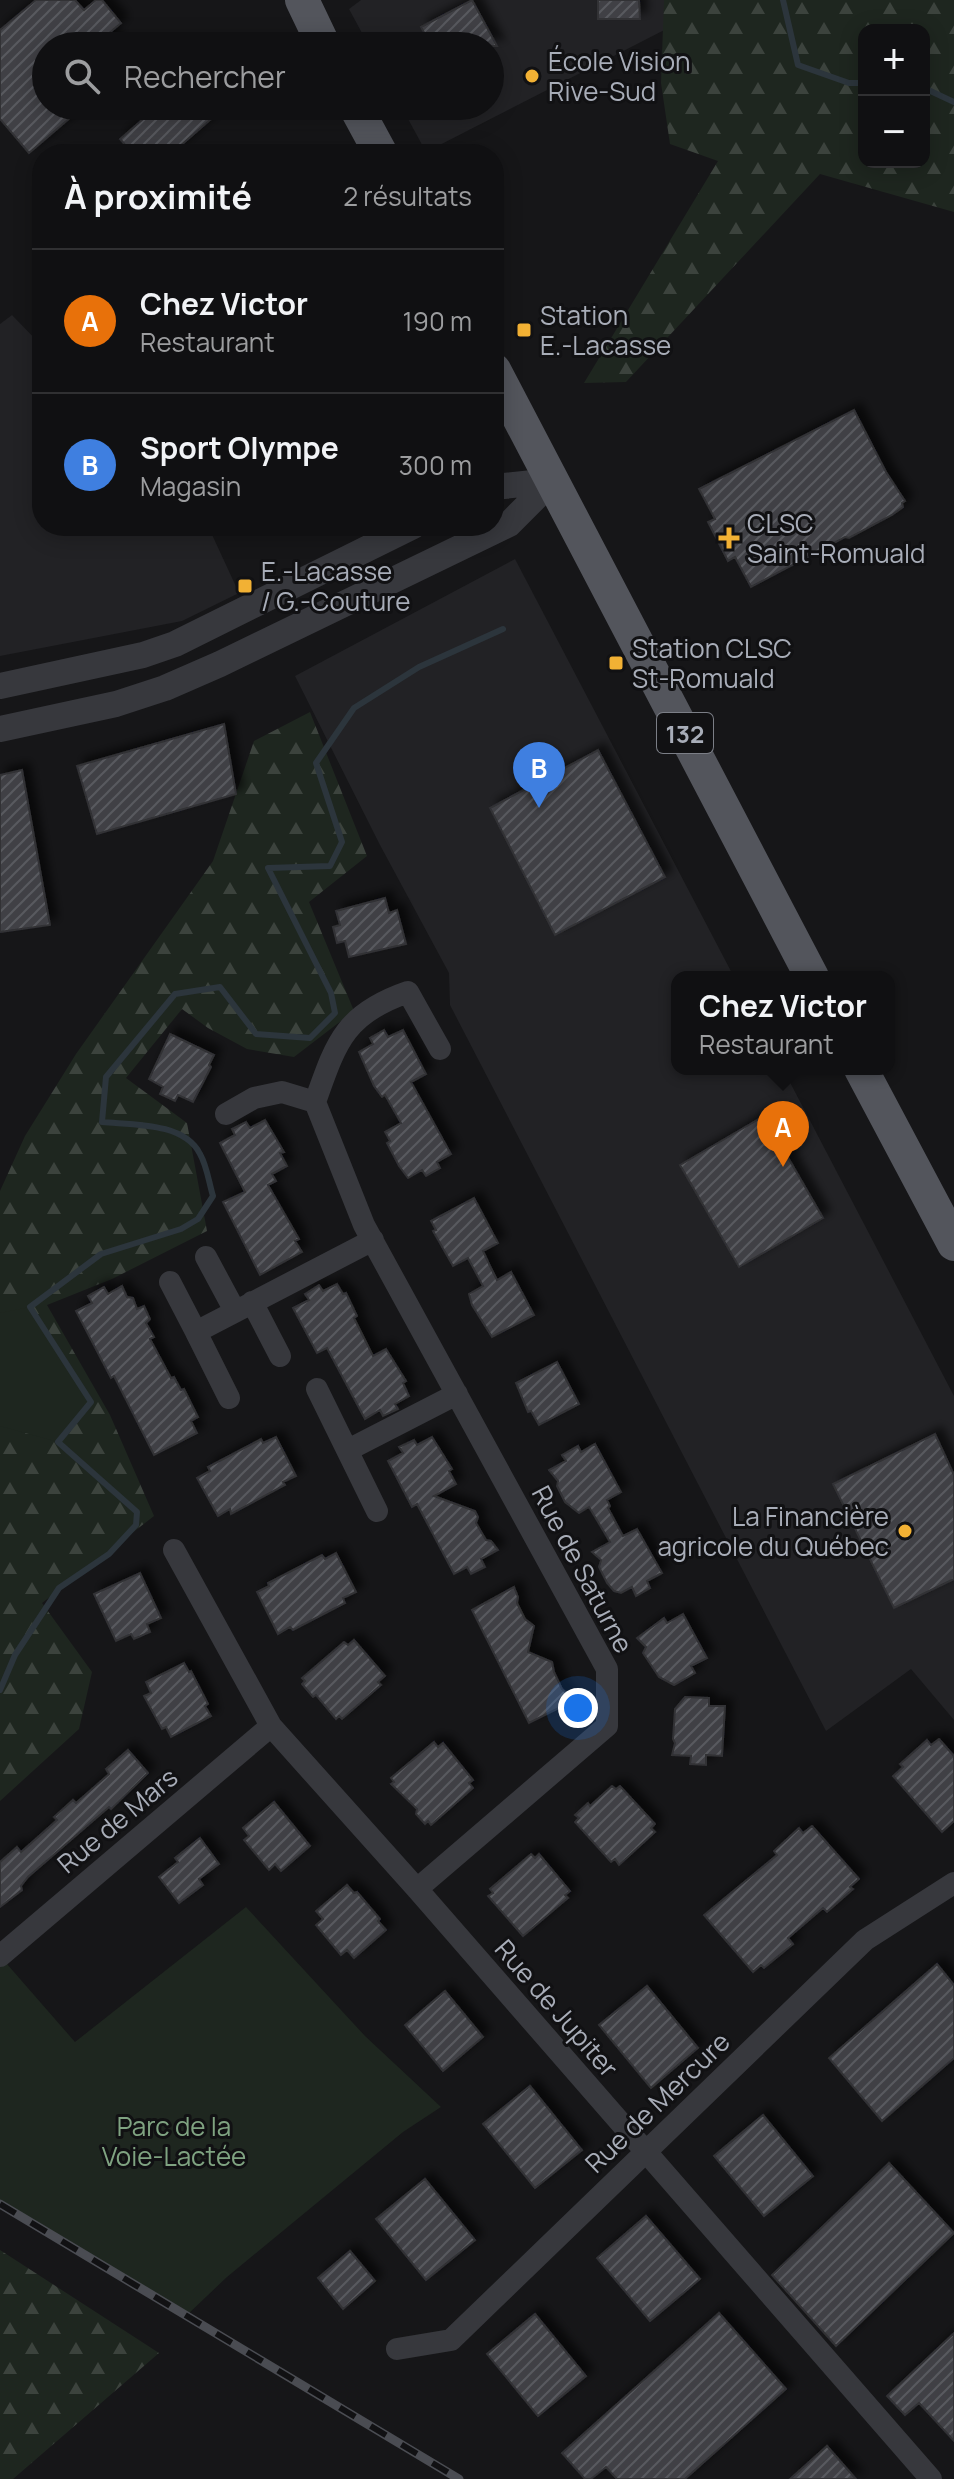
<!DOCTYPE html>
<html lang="fr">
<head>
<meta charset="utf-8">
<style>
	body { margin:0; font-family:Manrope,sans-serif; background:#1e1e20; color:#f1f3f6 }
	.controls { position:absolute; right:24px; top:24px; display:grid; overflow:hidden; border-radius:16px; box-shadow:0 4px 20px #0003 }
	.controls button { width:72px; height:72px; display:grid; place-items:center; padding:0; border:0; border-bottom:2px solid #303032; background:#101012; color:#f1f3f6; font:40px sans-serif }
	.you { position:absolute; left:578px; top:1708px; width:28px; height:28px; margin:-20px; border:6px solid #fff; border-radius:50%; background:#1a73e8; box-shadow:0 0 0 12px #1a73e833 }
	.badge { display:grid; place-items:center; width:52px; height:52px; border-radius:50%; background:#7c3aed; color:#fff; font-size:26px; font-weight:700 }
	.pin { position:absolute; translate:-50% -66px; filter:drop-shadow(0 2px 4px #0008) }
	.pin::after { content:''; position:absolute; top:42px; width:28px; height:24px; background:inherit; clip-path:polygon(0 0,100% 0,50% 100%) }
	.popup { position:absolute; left:671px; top:971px; width:224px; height:104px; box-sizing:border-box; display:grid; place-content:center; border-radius:16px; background:#101012; filter:drop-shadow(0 2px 6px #0005); font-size:26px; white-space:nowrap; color:#9c9d9f }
	.popup b { font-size:30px; color:#f1f3f6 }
	.popup::after { content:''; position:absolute; left:50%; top:100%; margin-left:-16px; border:16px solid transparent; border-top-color:#101012 }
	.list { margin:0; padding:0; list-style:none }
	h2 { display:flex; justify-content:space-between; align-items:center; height:104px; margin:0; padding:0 32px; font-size:34px }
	h2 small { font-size:26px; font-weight:400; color:#9c9d9f }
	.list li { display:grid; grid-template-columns:52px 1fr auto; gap:24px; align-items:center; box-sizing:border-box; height:144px; padding:0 32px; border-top:2px solid #303032 }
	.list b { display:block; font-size:30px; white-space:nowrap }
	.list p { margin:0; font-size:26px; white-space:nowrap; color:#9c9d9f }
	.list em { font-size:26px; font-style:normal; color:#9c9d9f }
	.icon { flex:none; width:44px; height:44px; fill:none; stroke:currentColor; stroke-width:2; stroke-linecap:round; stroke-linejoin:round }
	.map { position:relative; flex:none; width:954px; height:2479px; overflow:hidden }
	.search { position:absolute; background:#101012; box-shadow:0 4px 20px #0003; left:32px; top:32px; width:472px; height:88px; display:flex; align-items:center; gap:20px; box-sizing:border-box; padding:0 28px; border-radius:44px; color:#9c9d9f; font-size:30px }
	.panel { position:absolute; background:#101012; box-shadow:0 4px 20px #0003; left:32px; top:144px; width:472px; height:392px; border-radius:32px }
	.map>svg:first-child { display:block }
</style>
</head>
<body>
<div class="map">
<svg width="954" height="2479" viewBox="0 0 954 2479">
	<defs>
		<pattern id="forest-firs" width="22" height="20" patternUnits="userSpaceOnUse" patternTransform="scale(2)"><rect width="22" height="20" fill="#1e261f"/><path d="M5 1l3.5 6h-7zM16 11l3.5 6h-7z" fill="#3c433d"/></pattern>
		<pattern id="building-hatch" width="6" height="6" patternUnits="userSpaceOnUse" patternTransform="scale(2)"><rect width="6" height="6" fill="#404145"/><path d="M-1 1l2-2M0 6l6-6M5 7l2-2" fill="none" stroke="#595a5e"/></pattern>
		<filter id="shadow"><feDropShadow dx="7" dy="-7" stdDeviation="4" flood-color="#0009"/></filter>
	</defs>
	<rect width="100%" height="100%" fill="#161618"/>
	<path fill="#222225" d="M361 0H676L678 23 426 152 401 106H490V46H369L349 9Z
		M12 315 42 346V526H208L239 593 182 621 0 656V324Z
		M515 559 734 977H677V1069H783L954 1396V1720L911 1669 826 1731 450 1005 449 973 380 845 295 676Z"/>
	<path fill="url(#forest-firs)" fill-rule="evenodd" d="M664 0H954V212L820 174 626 382 584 383 718 161 670 144 661 83ZM924 30V162H864V30Z
		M310 712 367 856 309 902 354 1011 294 1057 247 1049 208 1028 182 1009 126 1078 187 1123 207 1231 112 1279 47 1305 110 1415 154 1516 42 1603 92 1672 79 1729 0 1801V1191L25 1136 76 1054 213 861 254 741Z
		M0 2250 159 2353 13 2479H0Z"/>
	<path fill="#1e261f" d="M30 1307 91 1402 58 1442 0 1426V1313Z
		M246 1907 365 2036 441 2107 403 2132 227 2277 186 2316 0 2204V1956L75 2042Z"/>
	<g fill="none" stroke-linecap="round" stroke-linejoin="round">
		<path stroke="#2c353c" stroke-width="6" d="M783 0 798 65 849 83H864
			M924 88 954 102
			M0 1690 15 1655 59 1588 109 1554 136 1525 137 1512 58 1442 91 1402 30 1307 101 1254 181 1229 198 1219 213 1196C209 1183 207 1166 200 1154 184 1122 132 1125 102 1122L106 1077 175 994 220 987 256 1034 310 1038 335 1013 331 993 268 868 330 866 342 842 316 763 354 708 419 667 503 629"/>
	</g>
	<path fill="url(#building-hatch)" stroke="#303034" stroke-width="2" filter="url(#shadow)" d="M36 0H75L84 10 96 0H102L121 23 108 34 118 46H46V106H84L29 153 0 119V30Z
		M472 0 497 46H431L421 27Z
		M598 0H639L640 19H598Z
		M158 106H226L171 154H133L120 139Z
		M854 410 886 472 905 501 902 503 903 507 892 515 849 538 845 537 751 587 735 557 728 561 708 522 715 519 699 489Z
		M224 724 236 794 97 834 77 766Z
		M598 750 665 877 555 935 490 808Z
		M22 770 50 925 0 932V775Z
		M385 898 389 913 397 910 406 944 349 957 345 941 337 943 333 927 340 925 336 911Z
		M384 1030 388 1037 403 1030 426 1074 411 1082 451 1154 437 1162 440 1168 426 1176 422 1170 408 1178 399 1166 387 1143 390 1141 385 1132 401 1123 385 1095 382 1097 374 1086 359 1052 373 1044 370 1038Z
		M170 1034 214 1055 209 1065 211 1067 193 1102 178 1095 175 1101 160 1094 163 1087 149 1079Z
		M764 1116 823 1218 739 1267 680 1165Z
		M265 1120 284 1152 280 1153 287 1166 272 1174 276 1181 268 1185 299 1239 295 1241 302 1252 260 1275 223 1202 245 1192 220 1143 235 1135 232 1129 246 1122 250 1128Z
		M474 1198 498 1243 483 1251 490 1266 497 1280 511 1272 534 1315 492 1337 472 1305 469 1294 483 1286 468 1258 453 1266 433 1231 436 1230 431 1221Z
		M337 1284 343 1294 346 1293 357 1316 354 1318 373 1356 386 1349 406 1381 403 1383 409 1396 395 1404 398 1409 383 1416 380 1410 365 1419 327 1348 317 1353 293 1308 309 1300 305 1294 319 1285 323 1291Z
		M122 1286 127 1297 133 1298 137 1309 144 1306 150 1319 146 1323 154 1337 150 1339 171 1378 174 1377 181 1390 184 1389 198 1417 191 1421 197 1433 154 1455 114 1376 111 1378 76 1311 92 1303 88 1296 104 1287 108 1294Z
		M557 1362 579 1404 539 1425 531 1411 528 1412 516 1383Z
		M935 1434 954 1475V1579L894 1608 833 1484Z
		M276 1437 296 1476 283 1482 285 1485 231 1514 230 1509 218 1516 197 1478 210 1471 208 1467 261 1439 263 1443Z
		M432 1437 452 1469 449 1471 456 1484 434 1496 475 1511 478 1517 476 1523 486 1540 491 1541 498 1550 481 1559 485 1567 471 1574 467 1567 454 1574 417 1504 412 1507 388 1461 403 1453 399 1447 414 1440 417 1445Z
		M595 1444 621 1492 607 1500 610 1506 608 1508 623 1536 637 1529 662 1573 647 1581 650 1588 636 1596 632 1587 621 1593 614 1591 607 1583 599 1567 601 1560 592 1552 610 1542 589 1507 579 1513 565 1502 557 1486 558 1481 549 1470 566 1461 562 1455 578 1446 581 1452Z
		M336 1553 356 1592 343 1598 345 1603 293 1630 290 1627 278 1634 257 1592 269 1586 268 1583 322 1555 325 1559Z
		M140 1573 161 1618 147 1624 150 1632 134 1639 131 1634 116 1641 94 1594Z
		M514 1587 518 1597 517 1603 525 1619 534 1626 528 1652 552 1662 554 1672 562 1689 570 1696 569 1703 529 1723 472 1610Z
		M683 1614 707 1658 691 1666 695 1673 674 1685 659 1677 643 1653 646 1647 637 1638 664 1618 667 1623Z
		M354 1640 385 1676 378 1682 381 1685 342 1719 339 1716 336 1719 316 1695 313 1697 302 1684 305 1681 302 1678 344 1642 348 1645Z
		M184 1663 189 1672 191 1671 208 1704 205 1706 211 1716 171 1737 166 1727 162 1729 144 1696 151 1693 146 1682Z
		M685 1697 709 1698V1706H725L722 1756 706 1755V1765L690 1764 691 1756 672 1755 675 1743 673 1739 675 1709Z
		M939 1739 954 1756V1821L942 1832 893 1776 903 1767 900 1764 927 1740 931 1745Z
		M434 1742 438 1747 443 1743 473 1780 469 1783 473 1788 431 1825 428 1821 425 1824 416 1814 417 1809 391 1784 394 1782 391 1778Z
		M128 1750 148 1773 111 1809 109 1807 28 1877 21 1886 22 1890 0 1907V1862L17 1847 21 1852 57 1820 54 1817 73 1800 76 1803 109 1774 106 1769Z
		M612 1786 616 1789 620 1786 655 1824 651 1828 655 1832 619 1865 615 1859 611 1862 575 1822 579 1818 575 1815 588 1803 590 1806Z
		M274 1802 310 1846 281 1871 275 1864 269 1870 244 1840 249 1836 243 1828Z
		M812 1826 859 1879 850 1887 853 1889 827 1912 823 1908 788 1938 793 1944 764 1968 761 1965 753 1972 704 1915 777 1855 774 1851 799 1828 803 1833Z
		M200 1838 219 1864 199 1879 203 1885 179 1903 159 1877 178 1862 175 1858Z
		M531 1854 535 1858 539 1854 570 1891 565 1895 568 1898 523 1936 488 1896 493 1893 490 1889Z
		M347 1885 354 1893 357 1892 380 1919 378 1921 386 1930 354 1958 347 1950 341 1955 316 1925 323 1919 316 1911Z
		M937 1964 954 1985V2058L882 2121 829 2058Z
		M647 1986 698 2048 651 2088 599 2025Z
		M445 1991 483 2037 443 2071 405 2025Z
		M530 2086 582 2150 535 2188 483 2124Z
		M763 2115 813 2176 764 2216 714 2156Z
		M889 2163 954 2233 836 2346 772 2275Z
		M425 2179 475 2240 426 2280 376 2219Z
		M646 2216 700 2279 650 2321 597 2258Z
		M350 2251 375 2281 343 2309 318 2278Z
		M719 2313 786 2389 685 2479H617L606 2467 591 2479H585L562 2453Z
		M535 2314 586 2376 538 2416 487 2354Z
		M954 2333V2441L919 2403 905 2415 887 2396Z
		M827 2446 856 2479H790Z"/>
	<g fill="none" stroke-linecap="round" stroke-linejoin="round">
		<path stroke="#37383d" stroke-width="22" d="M315 1102C336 1043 344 1014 408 992L440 1049
			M226 1114 254 1098 282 1092 315 1102 364 1225 607 1669V1726L417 1889
			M206 1257 235 1311
			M170 1282 196 1332
			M252 1302 280 1356
			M317 1389 377 1511
			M229 1398 196 1332 373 1240
			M348 1450 457 1394
			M174 1550 271 1726 417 1889 931 2479
			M0 1956 271 1726
			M397 2349 451 2340 865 1940 954 1883"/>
		<path stroke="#37383d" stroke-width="26" d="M494 487 552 481
			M0 686 143 655 175 644 413 526
			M0 729 116 704 165 688 220 664 509 524 552 481"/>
		<path stroke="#53555c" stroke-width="34" d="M302 0 324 46
			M355 106 381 154
			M494 370 812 977
			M861 1069 954 1244"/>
		<g stroke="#4a4c52" stroke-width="9">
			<path id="rail" d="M0 2204 459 2479"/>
		</g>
		<use href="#rail" stroke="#111113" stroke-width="6" stroke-dasharray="18" stroke-linecap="butt"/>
	</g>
	<g fill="#f2b134" stroke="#111113" stroke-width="3">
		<circle cx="532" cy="76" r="8"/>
		<rect x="516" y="322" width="16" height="16" rx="4"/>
		<path d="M725 526h8v8h8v8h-8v8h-8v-8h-8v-8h8z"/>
		<rect x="237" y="578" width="16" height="16" rx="4"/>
		<rect x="608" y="655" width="16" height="16" rx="4"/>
		<circle cx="905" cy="1531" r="8"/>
	</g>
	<g text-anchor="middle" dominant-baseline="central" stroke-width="6" stroke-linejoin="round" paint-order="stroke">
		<rect fill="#111113" stroke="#7b7e86" stroke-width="2" x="657" y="713" width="56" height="40" rx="6"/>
		<g font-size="24" font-weight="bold" fill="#a8adb8">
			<text x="685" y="733">132</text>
		</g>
		<g font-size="26" fill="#a8adb8" stroke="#111113" text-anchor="start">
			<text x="548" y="61">École Vision<tspan x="548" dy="30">Rive-Sud</tspan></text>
			<text x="540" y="315">Station<tspan x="540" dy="30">E.-Lacasse</tspan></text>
			<text x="747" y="523">CLSC<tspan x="747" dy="30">Saint-Romuald</tspan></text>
			<text x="261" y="571">E.-Lacasse<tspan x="261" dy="30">/ G.-Couture</tspan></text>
			<text x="632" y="648">Station CLSC<tspan x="632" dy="30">St-Romuald</tspan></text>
			<text x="889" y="1516" text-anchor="end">La Financière<tspan x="889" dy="30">agricole du Québec</tspan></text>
		</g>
		<g font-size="26" fill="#a8adb8" stroke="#111113">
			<text transform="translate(583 1569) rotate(62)">Rue de Saturne</text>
			<text transform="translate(117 1820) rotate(-40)">Rue de Mars</text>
			<text transform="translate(557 2008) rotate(49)">Rue de Jupiter</text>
			<text transform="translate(657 2102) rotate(-44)">Rue de Mercure</text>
		</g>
		<g font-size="26" fill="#7fa381" stroke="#111113">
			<text x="174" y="2126">Parc de la<tspan x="174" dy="30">Voie-Lactée</tspan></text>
		</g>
	</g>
</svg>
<div class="controls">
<button>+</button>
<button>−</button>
</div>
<div class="you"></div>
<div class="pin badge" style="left:783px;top:1167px;background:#e8710a">A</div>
<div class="popup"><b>Chez Victor</b>Restaurant</div>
<div class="pin badge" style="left:539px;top:808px;background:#3f7fe0">B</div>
<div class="search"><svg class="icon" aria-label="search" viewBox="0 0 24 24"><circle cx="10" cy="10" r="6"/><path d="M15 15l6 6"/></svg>Rechercher</div>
<section class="panel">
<h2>À proximité<small>2 résultats</small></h2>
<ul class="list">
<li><span class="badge" style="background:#e8710a">A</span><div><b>Chez Victor</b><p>Restaurant</p></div><em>190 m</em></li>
<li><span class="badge" style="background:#3f7fe0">B</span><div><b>Sport Olympe</b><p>Magasin</p></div><em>300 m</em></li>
</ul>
</section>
</div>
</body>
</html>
